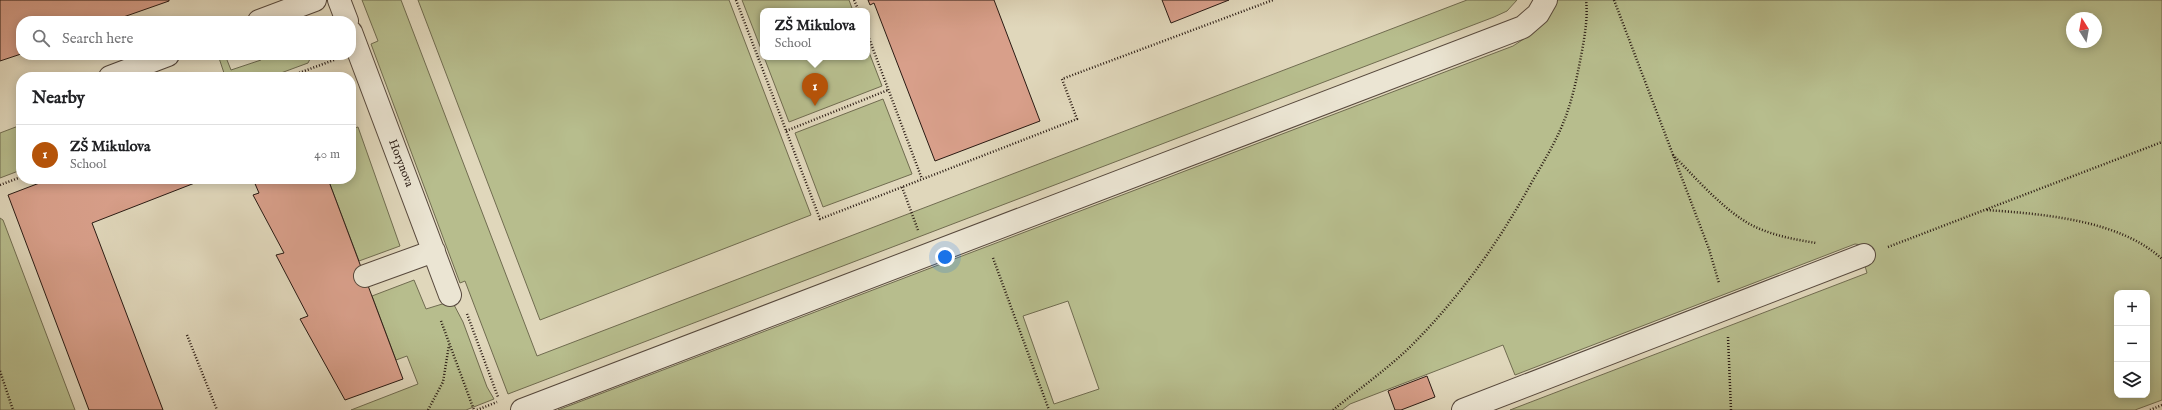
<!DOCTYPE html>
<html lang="en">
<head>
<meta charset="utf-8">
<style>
	body { margin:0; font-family:"IM FELL English",serif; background:#f6f6f6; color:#202124 }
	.controls { position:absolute; right:12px; bottom:12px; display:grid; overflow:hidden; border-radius:8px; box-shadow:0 2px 10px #0003 }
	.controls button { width:36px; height:36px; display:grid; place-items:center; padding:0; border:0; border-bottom:1px solid #e0e0e0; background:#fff; color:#202124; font:20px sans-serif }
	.compass { position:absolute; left:2066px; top:12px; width:36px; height:36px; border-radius:50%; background:#fff; box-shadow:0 2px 10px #0003; rotate:349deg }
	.you { position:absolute; left:945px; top:257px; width:14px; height:14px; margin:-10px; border:3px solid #fff; border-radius:50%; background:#1a73e8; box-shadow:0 0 0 6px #1a73e833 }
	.badge { display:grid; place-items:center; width:26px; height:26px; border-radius:50%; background:#b45309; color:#fff; font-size:13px; font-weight:700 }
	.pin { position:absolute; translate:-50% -33px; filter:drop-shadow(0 1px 2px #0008) }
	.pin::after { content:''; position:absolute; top:21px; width:14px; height:12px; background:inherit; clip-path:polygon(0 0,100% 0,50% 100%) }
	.popup { position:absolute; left:760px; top:8px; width:110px; height:52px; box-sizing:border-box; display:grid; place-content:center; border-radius:8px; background:#fff; filter:drop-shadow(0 1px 3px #0005); font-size:13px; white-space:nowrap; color:#757577 }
	.popup b { font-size:15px; color:#202124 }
	.popup::after { content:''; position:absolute; left:50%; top:100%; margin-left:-8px; border:8px solid transparent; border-top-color:#fff }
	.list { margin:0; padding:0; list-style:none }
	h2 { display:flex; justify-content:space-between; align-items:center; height:52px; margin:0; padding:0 16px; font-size:17px }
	h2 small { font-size:13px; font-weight:400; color:#757577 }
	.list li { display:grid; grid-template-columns:26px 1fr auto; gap:12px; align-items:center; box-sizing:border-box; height:60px; padding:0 16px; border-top:1px solid #e0e0e0 }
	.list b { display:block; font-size:15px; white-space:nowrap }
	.list p { margin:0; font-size:13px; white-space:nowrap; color:#757577 }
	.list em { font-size:13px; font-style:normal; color:#757577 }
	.icon { flex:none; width:22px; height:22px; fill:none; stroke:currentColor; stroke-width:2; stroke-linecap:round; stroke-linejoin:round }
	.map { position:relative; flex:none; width:2162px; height:410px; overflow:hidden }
	.search { position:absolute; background:#fff; box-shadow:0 2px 10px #0003; left:16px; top:16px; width:340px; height:44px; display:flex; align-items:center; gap:10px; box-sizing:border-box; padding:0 14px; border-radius:16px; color:#757577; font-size:15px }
	.panel { position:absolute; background:#fff; box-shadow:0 2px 10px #0003; left:16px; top:72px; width:340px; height:112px; border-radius:16px }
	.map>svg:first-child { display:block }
</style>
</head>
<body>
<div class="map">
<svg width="2162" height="410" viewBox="0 0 2162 410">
	<rect width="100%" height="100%" fill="#e0d7bb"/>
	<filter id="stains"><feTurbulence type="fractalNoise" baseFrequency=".005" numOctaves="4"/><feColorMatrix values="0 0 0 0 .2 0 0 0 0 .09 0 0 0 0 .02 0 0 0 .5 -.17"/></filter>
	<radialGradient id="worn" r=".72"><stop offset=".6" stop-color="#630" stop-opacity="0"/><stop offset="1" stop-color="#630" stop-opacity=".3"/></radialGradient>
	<path fill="#b7bd8d" stroke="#706c50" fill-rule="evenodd" d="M362 0H401L537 356 1467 0H1517L1507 11 1494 17 508 394 465 281 460 283 371 44 378 41Z
		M418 0H729L811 215 540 320Z
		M742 0H849L853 11H763V54Z
		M1557 0H2162V400L2135 410H1510L1867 273 1865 266 1868 246 1855 244 1515 375 1503 345 1350 404 1342 410H558L1513 46 1530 35ZM2072 18H2096V42H2072ZM2117 293H2147V395H2117ZM1068 301 1099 389 1054 404 1023 316Z
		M867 47 882 86 789 122 764 57H867Z
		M218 55H225L231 70 261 60 259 55H266L267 57 273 55H312L308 63 270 77H214L224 73Z
		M883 99 912 174 823 207 795 133Z
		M21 125V170L0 178V133Z
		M358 127 400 246 359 261 328 179H351V129Z
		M0 218 3 220 75 410H0Z
		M414 280 426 309 452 301 463 322 487 387 494 399 466 410H351L418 384 407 356 396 360 372 296Z"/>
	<path fill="#d89f8a" stroke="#291a13" d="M0 0H169V1L112 21H21V54L0 61Z
		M868 0H994L1040 121 935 161 874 3 870 5Z
		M1162 0H1229L1171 23Z
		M50 179H205L92 223 163 410H89L8 195Z
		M253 179H328L403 379 345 400 300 319 308 316 276 255 284 253 253 195 259 193Z
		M1427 376 1435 397 1401 410H1395L1388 391Z"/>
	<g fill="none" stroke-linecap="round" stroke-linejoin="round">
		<g stroke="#57493d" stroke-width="24">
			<path id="minor" d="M339 0 347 21
				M259 21 315 0
				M351 32 450 295
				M110 77 168 55
				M365 276 434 251
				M522 410 1523 27 1538 14 1546 0
				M1463 410 1864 255"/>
		</g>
		<path stroke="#291a13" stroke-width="2.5" stroke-dasharray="1 2" stroke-linecap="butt" d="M736 0 820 219 1077 119 1062 79 1273 0
			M854 0 859 11
			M1614 0 1709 249 1719 283
			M867 33 922 179
			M288 77 334 60
			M786 131 888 90
			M1673 155C1695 177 1717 203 1743 220 1764 234 1792 239 1816 243
			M0 185 21 177
			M902 187 918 230
			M1987 210C2043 214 2120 220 2162 259
			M1888 247 2162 142
			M993 258 1049 410
			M467 314 498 397
			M441 321 474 410
			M187 335 217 410
			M1728 337 1731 410
			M0 371 13 410
			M428 410 443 382 449 345
			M477 410 497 402
			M1333 410C1359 389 1386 370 1410 347 1460 297 1499 242 1533 180 1546 158 1559 136 1567 113 1574 93 1578 72 1582 51 1585 34 1588 17 1586 0
			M2150 410 2162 405"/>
		<use href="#minor" stroke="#ebe5d3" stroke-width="22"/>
	</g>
	<g text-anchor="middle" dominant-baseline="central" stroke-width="4" stroke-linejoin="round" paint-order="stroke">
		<g font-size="12" fill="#291a13" stroke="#ebe5d3">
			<text transform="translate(401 163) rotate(69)">Horynova</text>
		</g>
	</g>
	<rect width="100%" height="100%" filter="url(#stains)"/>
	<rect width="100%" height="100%" fill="url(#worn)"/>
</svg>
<div class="controls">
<button>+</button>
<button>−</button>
<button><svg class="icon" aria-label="layers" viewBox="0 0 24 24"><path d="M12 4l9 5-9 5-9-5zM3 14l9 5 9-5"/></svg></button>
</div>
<svg class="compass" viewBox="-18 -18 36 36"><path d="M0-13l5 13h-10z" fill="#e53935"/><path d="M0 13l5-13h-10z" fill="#757577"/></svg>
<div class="you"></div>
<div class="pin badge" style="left:815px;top:106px">1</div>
<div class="popup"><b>ZŠ Mikulova</b>School</div>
<div class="search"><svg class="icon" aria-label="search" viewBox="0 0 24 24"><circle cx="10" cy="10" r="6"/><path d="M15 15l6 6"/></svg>Search here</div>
<section class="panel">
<h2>Nearby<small></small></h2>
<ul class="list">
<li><span class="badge">1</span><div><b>ZŠ Mikulova</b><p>School</p></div><em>40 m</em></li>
</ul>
</section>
</div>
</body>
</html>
